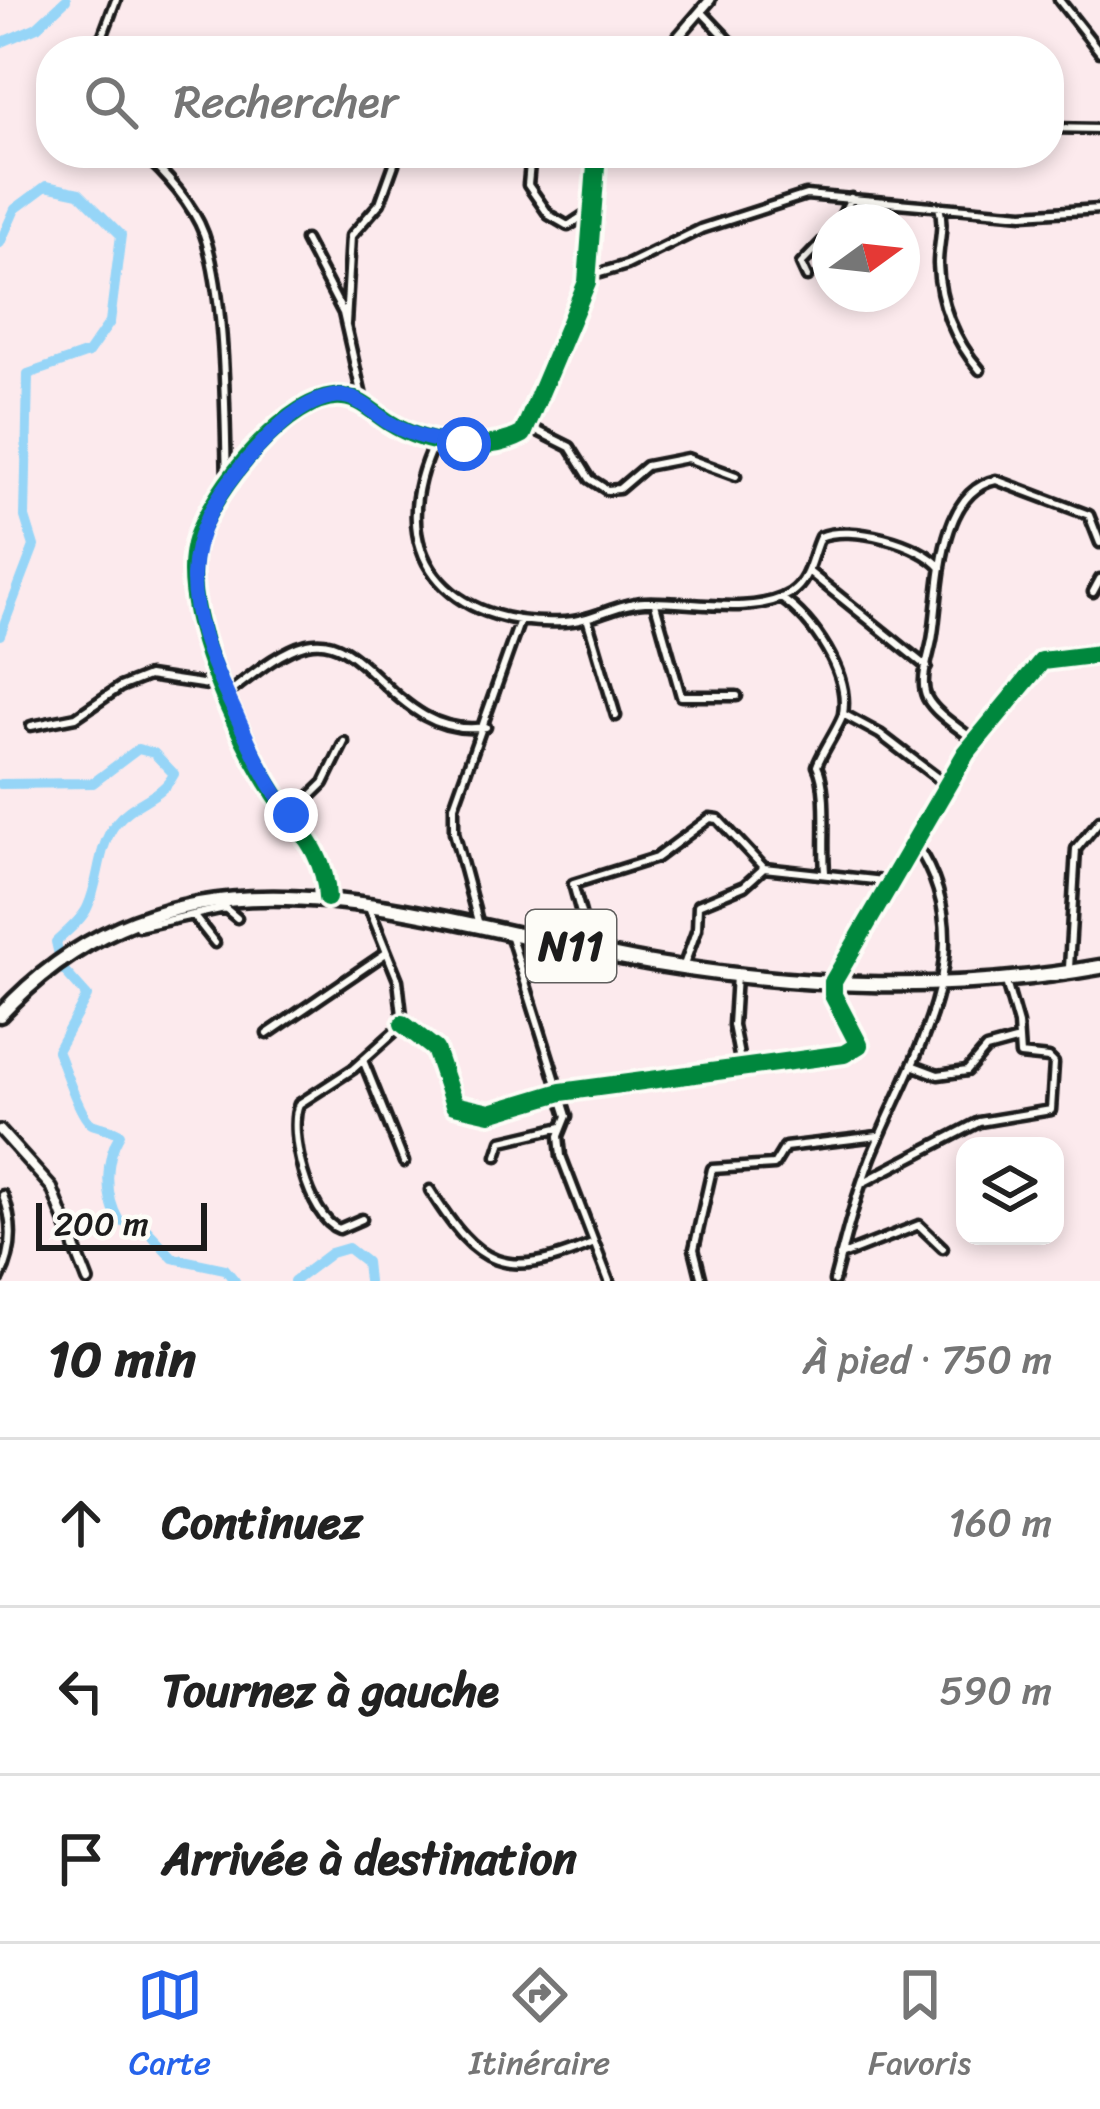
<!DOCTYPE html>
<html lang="fr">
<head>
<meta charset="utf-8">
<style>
	body { margin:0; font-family:Sriracha,sans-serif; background:#f2f2f2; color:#222 }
	.controls { position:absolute; right:36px; bottom:36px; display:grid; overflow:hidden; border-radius:24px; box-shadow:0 6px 18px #0003 }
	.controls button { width:108px; height:108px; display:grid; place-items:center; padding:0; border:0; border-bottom:3px solid #e0e0e0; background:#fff; color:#222; font:60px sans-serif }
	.compass { position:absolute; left:812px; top:204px; width:108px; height:108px; border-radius:50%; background:#fff; box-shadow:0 6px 18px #0003; rotate:75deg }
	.scale { position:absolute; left:36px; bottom:30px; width:171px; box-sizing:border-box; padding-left:12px; border:6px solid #1c1c1c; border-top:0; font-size:33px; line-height:42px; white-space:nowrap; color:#1c1c1c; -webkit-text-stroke:9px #fdfcf7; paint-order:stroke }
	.stop { position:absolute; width:36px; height:36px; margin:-27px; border:9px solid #2563eb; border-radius:50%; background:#fff }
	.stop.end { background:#2563eb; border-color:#fff; box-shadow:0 3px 12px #0008 }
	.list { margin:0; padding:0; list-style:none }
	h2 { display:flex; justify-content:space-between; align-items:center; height:156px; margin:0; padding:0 48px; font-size:51px }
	h2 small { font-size:39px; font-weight:400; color:#767676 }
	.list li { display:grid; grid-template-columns:78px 1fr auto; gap:36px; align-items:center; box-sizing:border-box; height:168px; padding:0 48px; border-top:3px solid #e0e0e0 }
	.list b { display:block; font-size:45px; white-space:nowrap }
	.list em { font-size:39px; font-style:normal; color:#767676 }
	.icon { flex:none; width:66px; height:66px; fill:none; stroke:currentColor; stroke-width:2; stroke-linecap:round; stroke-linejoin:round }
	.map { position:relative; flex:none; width:1100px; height:1281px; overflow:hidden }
	.search { position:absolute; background:#fff; box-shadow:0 6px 18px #0003; left:36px; right:36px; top:36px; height:132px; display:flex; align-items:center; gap:30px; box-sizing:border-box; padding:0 42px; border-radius:48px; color:#767676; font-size:45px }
	.sheet { height:660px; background:#fff }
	nav { display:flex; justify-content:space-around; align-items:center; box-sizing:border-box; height:168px; border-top:3px solid #e0e0e0; background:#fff; font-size:33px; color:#767676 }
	nav a { display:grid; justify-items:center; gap:6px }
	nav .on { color:#2563eb }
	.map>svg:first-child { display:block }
</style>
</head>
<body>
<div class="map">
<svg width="1100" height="1281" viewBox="0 0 1100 1281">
	<rect width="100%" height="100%" fill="#fceaed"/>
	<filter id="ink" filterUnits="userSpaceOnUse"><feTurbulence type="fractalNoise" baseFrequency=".00833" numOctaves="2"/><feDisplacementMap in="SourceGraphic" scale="24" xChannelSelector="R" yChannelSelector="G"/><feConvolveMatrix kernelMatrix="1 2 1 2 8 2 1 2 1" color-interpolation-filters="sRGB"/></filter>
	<g filter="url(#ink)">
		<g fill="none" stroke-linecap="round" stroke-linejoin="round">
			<path stroke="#96d5f7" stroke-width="10" d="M0 43 37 27 66 0
				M0 243 15 209 46 186 79 193 121 235 110 322 88 353 28 374 25 517 34 546 0 635
				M0 784 93 783 138 749 154 753 174 774C161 799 133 801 116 823 97 848 100 880 88 906 83 919 66 932 56 942L62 968 87 996 57 1051C64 1066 80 1118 92 1124 101 1128 111 1128 120 1134 105 1159 104 1195 119 1221L146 1229 173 1258 225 1269 235 1281
				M294 1281 331 1253 348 1248 366 1262 368 1281"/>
			<g stroke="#1c1c1c" stroke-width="15">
				<path id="minor" d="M1059 0 1100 52
					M701 11 739 51
					M97 51 116 0
					M578 51V50
					M1049 128 1100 129
					M142 153C165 173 193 204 204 234 226 296 225 415 227 483
					M531 153 528 185 549 215 568 226 592 210
					M939 207C945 226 938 244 938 264 939 303 955 341 980 370
					M839 222 851 198
					M305 240 343 313 364 405
					M589 276 627 265 701 229 806 195 1023 214 1100 209
					M807 277 801 264 830 234
					M346 324 351 236 380 203 398 153
					M530 427 570 447 590 479 607 490 619 489 646 466 687 458 736 476
					M435 441C381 552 446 628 564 622 592 621 617 603 645 602 686 600 753 617 791 593 810 580 811 556 820 537 849 524 921 543 941 568
					M808 571 927 667
					M1093 592 1100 579
					M781 598C813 620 850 673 843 714 841 724 822 751 817 766 829 790 822 841 825 872
					M655 604 681 696H737
					M587 618 616 716
					M226 695C250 677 277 652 307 644 368 629 395 741 486 727
					M843 714 880 734 948 786
					M31 726 76 717 120 687 148 676 222 687
					M976 742C961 729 936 715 927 698 918 680 931 653 933 634 940 589 938 492 996 480L1089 515 1100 543
					M291 815 324 783 344 742
					M193 915 215 943
					M479 925 454 832V806L520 620
					M138 927 225 908 237 918
					M510 934 567 1116 559 1136 561 1156 609 1281
					M583 949 584 924 573 884 656 858 710 818 718 819 764 868 893 882
					M684 965 697 929 698 905 744 886 764 868
					M1069 968 1076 849 1100 820
					M736 975 733 1025 741 1066
					M403 1024 435 1049 454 1105 490 1113 561 1092 844 1054 859 1045 833 995V982L966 753 1042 661 1100 654
					M267 1034 386 953
					M363 1060 404 1162
					M914 1066 938 1075 967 1071 986 1049 1019 1040
					M497 1156 502 1141 562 1127
					M862 1183 979 1122 1051 1110 1054 1063 1049 1058 1020 1055 1018 1024 1006 982
					M430 1190C478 1267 505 1281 592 1244
					M362 1219 339 1229C309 1218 287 1132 299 1104L353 1069 403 1024 398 980 369 908
					M840 1256 919 1225 943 1248
					M0 1278C14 1250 14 1223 3 1195
					M702 1281 694 1249 712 1169 774 1165 785 1147 878 1136
					M834 1281C845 1239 855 1198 871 1157 911 1058 987 950 916 845"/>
			</g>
			<g stroke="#1c1c1c" stroke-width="16">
				<path id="tertiary" d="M666 51 710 0
					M327 898C326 854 298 828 275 794 237 736 174 605 197 537 213 492 289 391 343 397 362 399 375 414 390 423 425 445 485 455 523 434L587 282 597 153"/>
			</g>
			<g stroke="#1c1c1c" stroke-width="16">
				<path id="secondary" d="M0 1130 52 1188 88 1281"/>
			</g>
			<g stroke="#1c1c1c" stroke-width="21">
				<path id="trunk" d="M0 1015C186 813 429 925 657 964 801 988 955 993 1100 967"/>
			</g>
			<use href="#minor" stroke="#fdfcf7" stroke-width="6"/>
			<use href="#tertiary" stroke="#fdfcf7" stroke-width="8"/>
			<use href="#secondary" stroke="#fdfcf7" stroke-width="8"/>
			<use href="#trunk" stroke="#fdfcf7" stroke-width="12"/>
			<g stroke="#fdfcf7" stroke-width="26">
				<path id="cycleway" d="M327 898C326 854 298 828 275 794 237 736 174 605 197 537 213 492 289 391 343 397 362 399 375 414 390 423 425 445 485 455 523 434L587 282 597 153
					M403 1024 435 1049 454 1105 490 1113 561 1092 844 1054 859 1045 833 995V982L966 753 1042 661 1100 654"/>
			</g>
			<use href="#cycleway" stroke="#00873e" stroke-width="18"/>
		</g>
	</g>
	<g fill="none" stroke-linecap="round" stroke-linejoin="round" filter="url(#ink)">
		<path stroke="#2563eb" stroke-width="15" d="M291 815C266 782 251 747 234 710 183 604 170 544 255 451 276 428 304 399 337 396 360 395 375 416 393 425 415 437 440 442 464 444"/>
	</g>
	<g text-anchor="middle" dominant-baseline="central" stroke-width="9" stroke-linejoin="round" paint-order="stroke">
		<rect fill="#fdfcf7" stroke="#605f5e" stroke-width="3" x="526" y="910" width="90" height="72" rx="9"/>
		<g font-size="42" font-weight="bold" fill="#1c1c1c">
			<text x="571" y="946">N11</text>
		</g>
	</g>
</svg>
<div class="controls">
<button><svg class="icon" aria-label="layers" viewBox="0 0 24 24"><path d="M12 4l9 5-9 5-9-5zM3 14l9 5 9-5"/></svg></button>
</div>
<svg class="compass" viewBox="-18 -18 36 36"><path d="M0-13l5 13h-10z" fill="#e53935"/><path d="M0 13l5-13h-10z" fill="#767676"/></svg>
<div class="scale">200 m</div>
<div class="stop" style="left:464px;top:444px"></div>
<div class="stop end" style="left:291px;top:815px"></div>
<div class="search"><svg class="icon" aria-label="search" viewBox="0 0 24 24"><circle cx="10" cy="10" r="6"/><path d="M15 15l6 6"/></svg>Rechercher</div>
</div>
<section class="sheet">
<h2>10 min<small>À pied · 750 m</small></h2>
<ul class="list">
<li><svg class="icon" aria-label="ahead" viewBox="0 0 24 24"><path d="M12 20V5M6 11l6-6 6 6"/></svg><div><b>Continuez</b></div><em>160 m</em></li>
<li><svg class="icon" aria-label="left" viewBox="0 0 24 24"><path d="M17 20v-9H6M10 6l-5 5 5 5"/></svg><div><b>Tournez à gauche</b></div><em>590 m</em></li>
<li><svg class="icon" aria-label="arrive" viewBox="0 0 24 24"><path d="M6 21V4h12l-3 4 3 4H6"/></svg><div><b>Arrivée à destination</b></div></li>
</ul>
</section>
<nav>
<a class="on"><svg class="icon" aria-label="map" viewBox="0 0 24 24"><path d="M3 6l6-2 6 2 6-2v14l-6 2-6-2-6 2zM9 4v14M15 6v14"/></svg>Carte</a>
<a><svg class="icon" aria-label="directions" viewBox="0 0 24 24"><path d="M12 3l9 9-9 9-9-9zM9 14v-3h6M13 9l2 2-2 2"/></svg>Itinéraire</a>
<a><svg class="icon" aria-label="saved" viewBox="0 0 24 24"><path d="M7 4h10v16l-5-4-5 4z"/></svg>Favoris</a>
</nav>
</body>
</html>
